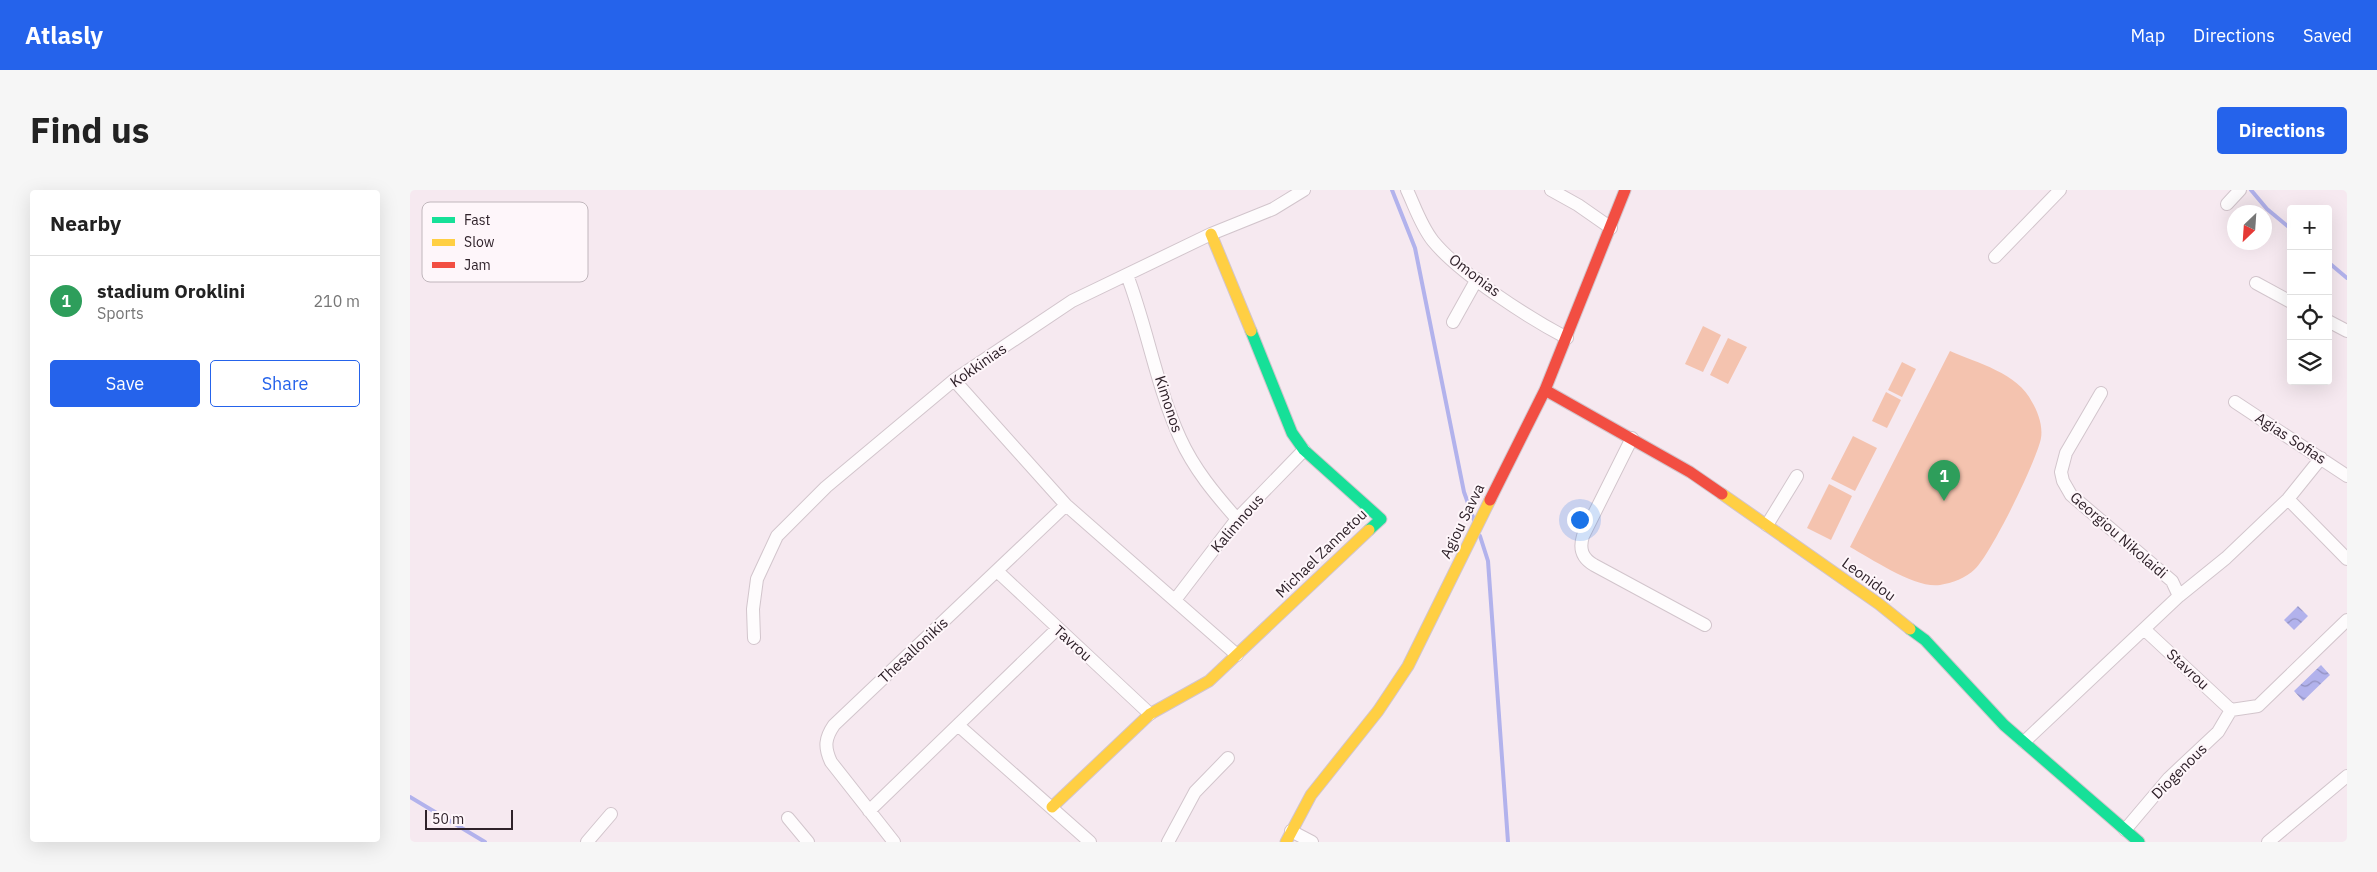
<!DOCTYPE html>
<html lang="en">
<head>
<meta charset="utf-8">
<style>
	body { margin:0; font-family:"IBM Plex Sans",sans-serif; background:#f6f6f6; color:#222 }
	.controls { position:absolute; right:15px; top:15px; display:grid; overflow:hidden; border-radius:5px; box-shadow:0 5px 20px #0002 }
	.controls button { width:45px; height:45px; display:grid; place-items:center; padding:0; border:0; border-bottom:1px solid #e0e0e0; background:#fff; color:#222; font:25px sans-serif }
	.compass { position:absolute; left:1817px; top:15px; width:45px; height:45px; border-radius:50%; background:#fff; box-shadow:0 5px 20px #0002; rotate:205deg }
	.scale { position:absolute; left:15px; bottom:12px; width:88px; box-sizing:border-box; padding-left:5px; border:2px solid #2f222a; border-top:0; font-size:14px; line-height:18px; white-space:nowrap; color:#2f222a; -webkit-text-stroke:4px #fef6fa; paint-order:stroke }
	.you { position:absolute; left:1169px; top:329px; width:18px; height:18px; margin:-12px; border:4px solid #fff; border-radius:50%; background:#1a73e8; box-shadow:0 0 0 8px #1a73e833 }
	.badge { display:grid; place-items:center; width:32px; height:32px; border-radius:50%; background:#2563eb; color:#fff; font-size:16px; font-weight:700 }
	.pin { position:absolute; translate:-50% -41px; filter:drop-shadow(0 1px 2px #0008) }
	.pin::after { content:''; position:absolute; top:26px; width:18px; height:15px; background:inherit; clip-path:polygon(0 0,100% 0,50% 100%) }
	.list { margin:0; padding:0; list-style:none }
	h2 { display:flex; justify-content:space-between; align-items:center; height:65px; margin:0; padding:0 20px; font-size:21px }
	h2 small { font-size:16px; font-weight:400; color:#767676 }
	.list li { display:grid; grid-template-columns:32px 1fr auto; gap:15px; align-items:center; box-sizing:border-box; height:90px; padding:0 20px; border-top:1px solid #e0e0e0 }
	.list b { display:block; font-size:19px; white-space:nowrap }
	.list p { margin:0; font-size:16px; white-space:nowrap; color:#767676 }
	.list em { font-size:16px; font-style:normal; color:#767676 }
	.actions { display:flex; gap:10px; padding:15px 20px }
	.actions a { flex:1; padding:11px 0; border:1px solid #2563eb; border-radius:5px; text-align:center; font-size:18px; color:#2563eb }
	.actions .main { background:#2563eb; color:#fff }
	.icon { flex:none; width:28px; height:28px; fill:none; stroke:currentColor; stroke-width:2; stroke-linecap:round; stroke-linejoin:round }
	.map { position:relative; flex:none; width:1937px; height:652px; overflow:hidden; border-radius:5px }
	header { display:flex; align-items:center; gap:30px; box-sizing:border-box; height:70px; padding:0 25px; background:#2563eb; color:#fff }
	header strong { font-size:24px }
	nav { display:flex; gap:28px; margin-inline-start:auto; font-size:18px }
	.intro { display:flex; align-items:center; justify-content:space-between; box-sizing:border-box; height:120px; padding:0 30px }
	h1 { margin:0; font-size:35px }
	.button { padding:12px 22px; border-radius:5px; background:#2563eb; color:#fff; font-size:18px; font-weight:700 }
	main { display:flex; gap:30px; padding:0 30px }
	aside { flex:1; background:#fff; border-radius:5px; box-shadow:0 5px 20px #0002 }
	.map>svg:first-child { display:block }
</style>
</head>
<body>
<header>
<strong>Atlasly</strong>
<nav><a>Map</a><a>Directions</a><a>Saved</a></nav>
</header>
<div class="intro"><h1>Find us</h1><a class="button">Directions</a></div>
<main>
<aside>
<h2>Nearby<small></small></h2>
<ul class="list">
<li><span class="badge" style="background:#2e9e5b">1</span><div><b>stadium Oroklini</b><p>Sports</p></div><em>210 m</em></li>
</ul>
<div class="actions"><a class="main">Save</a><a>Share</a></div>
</aside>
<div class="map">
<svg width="1937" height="652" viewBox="0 0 1937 652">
	<defs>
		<pattern id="water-waves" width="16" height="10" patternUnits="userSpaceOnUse" patternTransform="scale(1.25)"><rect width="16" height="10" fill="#b2b2ec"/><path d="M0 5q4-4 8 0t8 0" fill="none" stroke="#9190bf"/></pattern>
	</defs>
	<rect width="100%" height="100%" fill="#f6e9f0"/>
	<path fill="#f4c3af" d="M1293 136 1311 145 1293 182 1275 174Z
		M1318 148 1337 157 1318 194 1300 185Z
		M1540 161C1567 173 1608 183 1622 212 1628 222 1633 236 1631 248 1627 270 1581 364 1565 379 1556 388 1542 393 1530 395 1506 399 1462 369 1440 357Z
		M1492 172 1506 179 1492 207 1478 200Z
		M1476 202 1491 210 1477 238 1462 231Z
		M1443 246 1467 258 1445 301 1421 289Z
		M1419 294 1442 306 1421 350 1397 338Z"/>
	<path fill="url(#water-waves)" d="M1888 416 1898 426 1884 440 1874 430Z
		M1911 475 1920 485 1893 511 1884 501Z"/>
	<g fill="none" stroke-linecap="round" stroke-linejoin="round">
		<path stroke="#b2b2ec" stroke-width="4" d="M982 0 1005 58 1054 302 1064 330
			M1841 0 1857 19 1881 39
			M1918 72 1937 88
			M1070 346 1078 371 1098 652
			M0 607 75 652"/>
		<g stroke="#d2c5cc" stroke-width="14">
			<path id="street" d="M997 0C1005 17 1011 36 1023 51 1050 84 1119 128 1157 148
				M1141 0 1168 15 1201 38
				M1817 14 1830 0
				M1585 67 1650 0
				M717 85C737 137 747 198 770 248 784 279 805 304 827 329
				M1846 93 1881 112
				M1918 131 1937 141
				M1043 132 1067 89
				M544 190 656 315 827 465
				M1691 203 1656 263 1651 282 1653 291 1661 305 1762 391 1769 406
				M1825 212 1937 286
				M1222 248 1173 346C1169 359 1172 368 1184 375L1295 435
				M1878 309 1937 369
				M1357 335 1387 286
				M587 381 740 524
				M765 410 827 329 894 260
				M1734 439 1821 520
				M344 448 343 419 347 389 367 346 416 297 544 190 662 111 801 44 863 19 894 0
				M1821 520 1848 516 1937 430
				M549 536 680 652
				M1614 552 1769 406 1816 368 1878 309 1911 268
				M459 621 647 439
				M378 628 398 652
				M1715 640 1759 588 1808 542 1821 520
				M881 641 902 652
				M177 652 201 624
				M484 652 421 572C414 557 415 548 424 535L656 315
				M758 652 785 602 818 568
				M1858 652 1937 586"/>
		</g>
		<g stroke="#d2c5cc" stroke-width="13">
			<path id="fast" d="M841 141 882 243 894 260 971 329 959 340
				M1500 439 1515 450 1594 535 1729 652"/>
		</g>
		<g stroke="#d2c5cc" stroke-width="13">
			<path id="slow" d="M801 44 841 141
				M1312 304 1469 414 1500 439
				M642 617 740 524 799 491 959 340
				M876 652 901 605 968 521 998 476 1080 310"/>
		</g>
		<g stroke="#d2c5cc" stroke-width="13">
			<path id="jam" d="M1135 200 1280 282 1312 304
				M1080 310 1135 200 1215 0"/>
		</g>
		<use href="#street" stroke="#fefcfd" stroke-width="12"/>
		<use href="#fast" stroke="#16e098" stroke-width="11"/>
		<use href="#slow" stroke="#ffcf43" stroke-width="11"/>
		<use href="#jam" stroke="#f24e42" stroke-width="11"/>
	</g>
	<g text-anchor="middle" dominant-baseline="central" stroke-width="4" stroke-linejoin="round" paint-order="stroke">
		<g font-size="15" fill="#2f222a" stroke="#fef6fa">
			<text transform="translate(1065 85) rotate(37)">Omonias</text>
			<text transform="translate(568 175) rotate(-35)">Kokkinias</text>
			<text transform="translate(759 214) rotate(72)">Kimonos</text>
			<text transform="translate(1881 248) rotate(33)">Agias Sofias</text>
			<text transform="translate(1052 331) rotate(-64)">Agiou Savva</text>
			<text transform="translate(827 333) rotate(-49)">Kalimnous</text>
			<text transform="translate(1709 345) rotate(41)">Georgiou Nikolaidi</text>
			<text transform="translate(911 363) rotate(-44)">Michael Zannetou</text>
			<text transform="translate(1459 389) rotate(36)">Leonidou</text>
			<text transform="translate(663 453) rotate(42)">Tavrou</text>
			<text transform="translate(503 460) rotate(-43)">Thesallonikis</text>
			<text transform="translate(1778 479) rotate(43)">Stavrou</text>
			<text transform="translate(1769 581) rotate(-45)">Diogenous</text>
		</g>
	</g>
	<rect x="12" y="12" width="166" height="80" rx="8" fill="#fef6fa" stroke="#c0b6bc" stroke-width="1"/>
	<rect x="22" y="27" width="23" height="6" fill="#16e098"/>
	<rect x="22" y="49" width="23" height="7" fill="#ffcf43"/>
	<rect x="22" y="72" width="23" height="6" fill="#f24e42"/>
	<g font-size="14" fill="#2f222a">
		<text x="54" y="35">Fast</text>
		<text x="54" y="57">Slow</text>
		<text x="54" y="80">Jam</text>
	</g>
</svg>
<div class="controls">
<button>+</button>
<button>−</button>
<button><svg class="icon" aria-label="locate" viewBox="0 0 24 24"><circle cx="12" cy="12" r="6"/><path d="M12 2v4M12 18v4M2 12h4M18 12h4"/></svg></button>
<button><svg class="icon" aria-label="layers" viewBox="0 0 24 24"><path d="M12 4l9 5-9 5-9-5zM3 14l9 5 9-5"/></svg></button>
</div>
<svg class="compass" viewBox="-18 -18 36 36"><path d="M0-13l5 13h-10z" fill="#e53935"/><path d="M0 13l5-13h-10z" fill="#767676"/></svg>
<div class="scale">50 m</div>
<div class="you"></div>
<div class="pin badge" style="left:1534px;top:311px;background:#2e9e5b">1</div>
</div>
</main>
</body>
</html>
